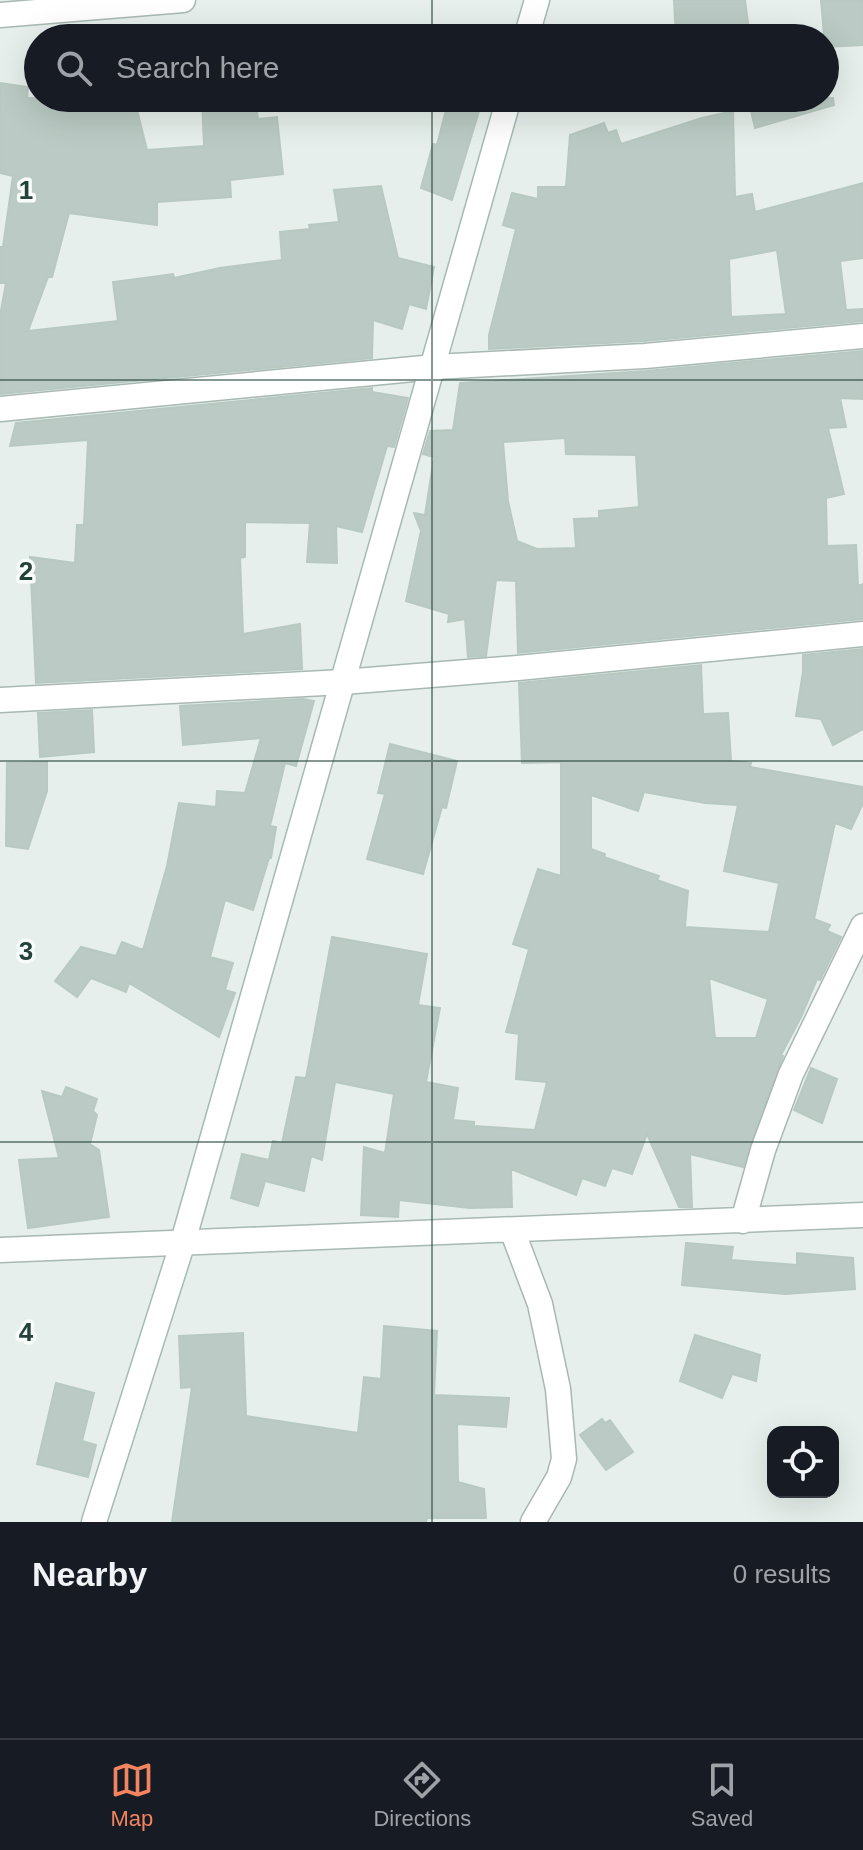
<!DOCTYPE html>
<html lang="en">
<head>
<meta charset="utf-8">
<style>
	body { margin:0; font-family:Helvetica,sans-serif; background:#242831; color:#f1f3f6 }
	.controls { position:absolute; right:24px; bottom:24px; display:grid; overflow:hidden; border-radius:16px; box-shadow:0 8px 32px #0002 }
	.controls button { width:72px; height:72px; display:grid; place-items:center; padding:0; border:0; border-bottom:2px solid #363941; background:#171b24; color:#f1f3f6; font:40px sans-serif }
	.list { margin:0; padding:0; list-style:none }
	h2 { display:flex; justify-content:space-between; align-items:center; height:104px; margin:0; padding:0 32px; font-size:34px }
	h2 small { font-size:26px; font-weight:400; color:#9ea1a6 }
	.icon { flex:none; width:44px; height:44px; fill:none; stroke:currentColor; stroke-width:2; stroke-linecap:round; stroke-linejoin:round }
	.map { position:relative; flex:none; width:863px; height:1522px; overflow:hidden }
	.search { position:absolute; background:#171b24; box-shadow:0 8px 32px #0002; left:24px; right:24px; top:24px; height:88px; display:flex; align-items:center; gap:20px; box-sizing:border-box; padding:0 28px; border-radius:44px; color:#9ea1a6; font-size:30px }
	.sheet { height:216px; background:#171b24 }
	nav { display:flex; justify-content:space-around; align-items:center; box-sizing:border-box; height:112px; border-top:2px solid #363941; background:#171b24; font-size:22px; color:#9ea1a6 }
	nav a { display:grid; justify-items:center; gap:4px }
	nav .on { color:#f4845f }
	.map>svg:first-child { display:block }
</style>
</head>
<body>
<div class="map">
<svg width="863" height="1522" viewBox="0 0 863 1522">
	<rect width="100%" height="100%" fill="#e6efeb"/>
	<path fill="#bbcac4" stroke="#b8c9c2" stroke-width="2" fill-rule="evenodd" d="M674 0H745L750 38H676Z
		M821 0H863V45L825 47Z
		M0 83 28 87 27 98H134L147 150 204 146 202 98H255L258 119 277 117 283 174 230 180 231 197 157 202V225L69 213 52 277H48L28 331 118 321 113 282 173 274 174 278 220 268 282 260 280 232 310 229 309 225 339 222 334 190 381 186 398 258 434 267 426 309 409 304 402 329 373 320 372 358 0 394V316L6 283H0V247H3L13 176 0 173Z
		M449 98H483L452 200 421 188 433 144 437 145Z
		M748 98H833L834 105 755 128Z
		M733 111 735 197 752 194 755 212 863 183V258L840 261 846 310 863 309V321L644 341 489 349V335L516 229 503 225 512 193 538 199V187H566L570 135 604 123 608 133 616 130 621 144 702 118ZM777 250 786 314 731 317 729 259Z
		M863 351V399L840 398 846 427 828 428 844 494 826 498 827 546 856 545 858 586 863 584V619L518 653 516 581 496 580 486 656 468 657 465 619 448 622 449 614 406 601 421 531 414 513 425 515 434 457 423 454 430 431 453 430 460 383 646 371ZM565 438 566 454 636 455 639 507 599 511V518L574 519 576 548 537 549 517 541 508 501 503 442Z
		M372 388V392L408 398 394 447 387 446 362 532 336 526 337 563 307 562 310 523 245 522V557L240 558 243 634 300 624 302 669 36 683 30 557 75 563 77 525H84L88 440 10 446 16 423Z
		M863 649V729L833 745 821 719 796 716 803 672V655Z
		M701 665 703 714 728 713 731 761 751 763 750 767 863 787V803L851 829 835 823 814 919 830 925 827 931 841 937 820 980 817 979 801 1017 781 1055 783 1056 743 1167 690 1154 692 1207H679L647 1134 632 1174 612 1168 605 1186 582 1178 576 1195 511 1169 512 1207 470 1208 399 1200 398 1217 361 1215 364 1147 385 1153 394 1094 335 1082 322 1160 311 1156 304 1191 265 1181 258 1206 231 1198 242 1154 269 1160 273 1141 282 1143 296 1077 306 1078 332 937 427 954 418 1005 440 1008 426 1082 458 1088 453 1120 474 1122V1126L535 1130 547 1082 516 1079 519 1034 506 1032 529 949 513 944 538 869 561 876V762L522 763 519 683ZM644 792 705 803 738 805 724 871 779 883 769 932 685 927 688 891 657 880 659 876 604 857 605 854 591 849V795L638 811ZM709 978 768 999 756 1038H715Z
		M303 699 314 701 296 766 285 763 270 826 276 827 271 858H269L253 910 225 900 210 957 233 963 225 990 235 993 219 1037 129 983 126 992 91 978 77 997 55 981 81 947 116 956 122 942 143 950 167 866 179 803 216 807 217 791 245 793 261 738 183 745 180 706Z
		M92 710 94 752 40 757 38 713Z
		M390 744 457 761 446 808 442 807 423 874 367 859 385 794 378 793Z
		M47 762V791L28 849 6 846 7 763Z
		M811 1068 837 1079 822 1123 794 1110Z
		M66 1087 97 1099 93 1111 97 1115 90 1144 99 1150 109 1217 28 1228 19 1160 59 1158 42 1091 62 1097Z
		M686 1243 733 1247 731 1260 797 1265V1253L853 1258 855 1289 785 1294 682 1285Z
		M384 1326 437 1331 434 1395 509 1398 506 1427 457 1424 458 1482 484 1489 486 1518H427L426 1522H172L192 1387 181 1388 179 1336 243 1333 246 1416 358 1433 364 1377 381 1379Z
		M695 1335 760 1355 756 1381 732 1374 722 1398 680 1381Z
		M56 1383 94 1393 82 1441 96 1445 88 1477 37 1464Z
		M602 1419 605 1423 610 1420 633 1452 606 1470 580 1435Z"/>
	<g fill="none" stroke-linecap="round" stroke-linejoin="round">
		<g stroke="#a8b8b2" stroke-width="27">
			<path id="minor" d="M0 15 183 0
				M0 409 434 367 645 356 863 336
				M0 700 343 682 518 668 863 634
				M743 1221 763 1150 791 1074 863 926
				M512 1230 540 1304 558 1389 564 1459 559 1477 533 1522
				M0 1250 863 1215"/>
		</g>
		<g stroke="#a4bbb3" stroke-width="27">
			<path id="secondary" d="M526 38 537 0
				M94 1522 182 1245 509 98"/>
		</g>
		<use href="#minor" stroke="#fff" stroke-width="24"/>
		<use href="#secondary" stroke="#fff" stroke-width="24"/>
	</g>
	<path fill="none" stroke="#24423a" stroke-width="2" stroke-opacity="0.55" d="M432 0V38M432 98V1522M0 380H863M0 761H863M0 1142H863"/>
	<g font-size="26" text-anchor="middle" font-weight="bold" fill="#24423a" stroke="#f7fbf9" stroke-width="7" stroke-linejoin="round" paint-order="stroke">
		<text x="26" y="199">1</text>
		<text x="26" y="580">2</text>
		<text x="26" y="960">3</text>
		<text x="26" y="1341">4</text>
	</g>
</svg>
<div class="controls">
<button><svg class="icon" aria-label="locate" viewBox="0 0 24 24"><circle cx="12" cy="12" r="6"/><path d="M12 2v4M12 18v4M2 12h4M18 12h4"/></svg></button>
</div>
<div class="search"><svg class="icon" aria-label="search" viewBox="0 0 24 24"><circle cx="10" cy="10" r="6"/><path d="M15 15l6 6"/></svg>Search here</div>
</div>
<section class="sheet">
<h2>Nearby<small>0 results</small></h2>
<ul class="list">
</ul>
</section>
<nav>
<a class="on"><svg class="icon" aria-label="map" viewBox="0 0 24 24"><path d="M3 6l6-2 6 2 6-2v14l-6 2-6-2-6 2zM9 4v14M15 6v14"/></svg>Map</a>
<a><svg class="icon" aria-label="directions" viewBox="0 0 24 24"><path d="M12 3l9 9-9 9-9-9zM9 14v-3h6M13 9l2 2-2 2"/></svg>Directions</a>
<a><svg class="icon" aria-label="saved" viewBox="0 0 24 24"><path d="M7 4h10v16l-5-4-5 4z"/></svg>Saved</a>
</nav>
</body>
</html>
